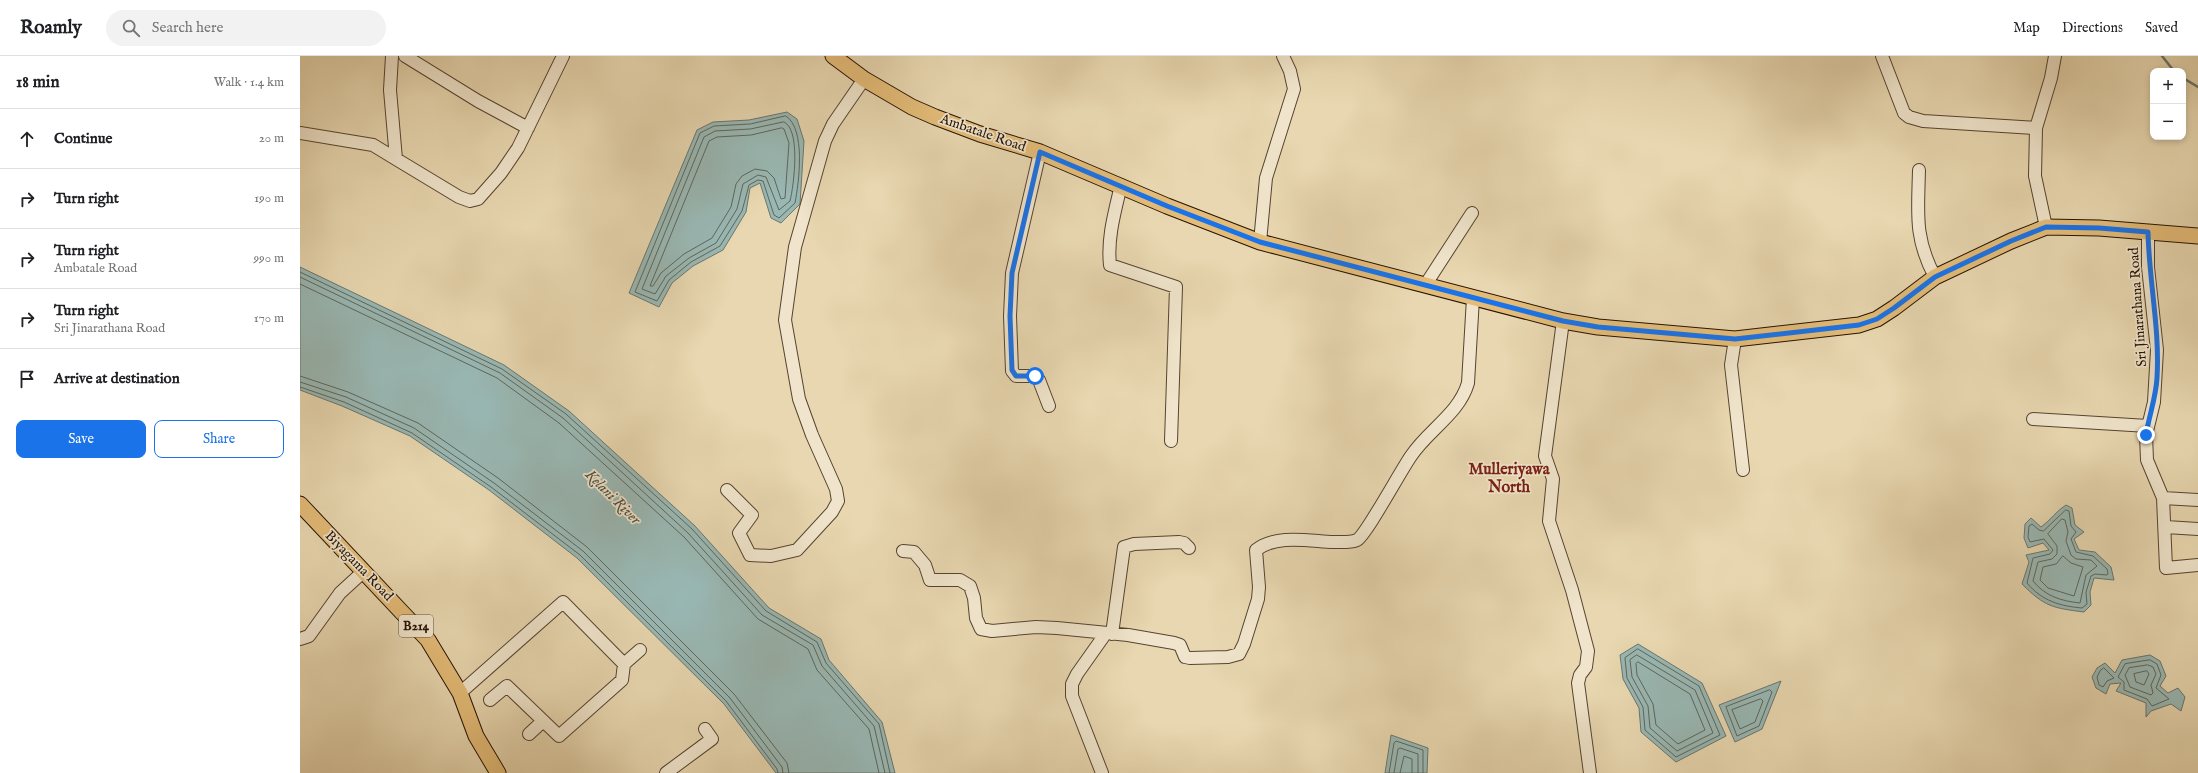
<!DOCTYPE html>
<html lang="en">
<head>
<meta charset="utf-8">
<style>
	body { margin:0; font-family:"IM FELL English",serif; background:#f2f2f2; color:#202124 }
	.controls { position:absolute; right:12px; top:12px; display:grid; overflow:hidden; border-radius:8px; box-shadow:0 2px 6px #0003 }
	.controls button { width:36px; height:36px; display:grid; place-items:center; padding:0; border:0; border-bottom:1px solid #e0e0e0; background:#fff; color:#202124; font:20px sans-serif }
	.stop { position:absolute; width:12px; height:12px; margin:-9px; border:3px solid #1a73e8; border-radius:50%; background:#fff }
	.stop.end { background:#1a73e8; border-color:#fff; box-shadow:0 1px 4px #0008 }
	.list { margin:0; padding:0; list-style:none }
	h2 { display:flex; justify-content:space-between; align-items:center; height:52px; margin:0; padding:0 16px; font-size:17px }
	h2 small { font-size:13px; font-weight:400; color:#757577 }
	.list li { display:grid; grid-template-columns:26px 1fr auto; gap:12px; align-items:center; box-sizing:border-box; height:60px; padding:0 16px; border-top:1px solid #e0e0e0 }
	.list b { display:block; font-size:15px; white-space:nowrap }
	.list p { margin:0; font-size:13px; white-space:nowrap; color:#757577 }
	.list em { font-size:13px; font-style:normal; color:#757577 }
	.actions { display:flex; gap:8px; padding:12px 16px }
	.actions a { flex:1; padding:9px 0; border:1px solid #1a73e8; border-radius:8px; text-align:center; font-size:14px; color:#1a73e8 }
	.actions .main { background:#1a73e8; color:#fff }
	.icon { flex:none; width:22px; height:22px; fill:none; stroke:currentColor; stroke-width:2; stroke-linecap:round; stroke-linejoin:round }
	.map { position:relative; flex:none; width:1898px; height:717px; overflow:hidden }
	header { display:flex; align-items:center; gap:24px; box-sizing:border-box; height:56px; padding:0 20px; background:#fff; border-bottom:1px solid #e0e0e0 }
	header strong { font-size:19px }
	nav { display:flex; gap:22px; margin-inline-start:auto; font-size:14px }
	.search { width:280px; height:36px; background:#f2f2f2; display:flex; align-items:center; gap:10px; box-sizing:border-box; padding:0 14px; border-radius:22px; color:#757577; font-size:15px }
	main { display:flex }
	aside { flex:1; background:#fff }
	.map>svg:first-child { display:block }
</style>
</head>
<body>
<header>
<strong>Roamly</strong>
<div class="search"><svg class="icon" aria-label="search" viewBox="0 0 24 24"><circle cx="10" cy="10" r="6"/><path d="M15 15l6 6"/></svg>Search here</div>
<nav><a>Map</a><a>Directions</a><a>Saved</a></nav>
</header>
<main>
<aside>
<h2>18 min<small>Walk · 1.4 km</small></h2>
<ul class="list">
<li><svg class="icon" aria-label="ahead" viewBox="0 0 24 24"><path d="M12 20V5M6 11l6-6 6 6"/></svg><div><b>Continue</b></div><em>20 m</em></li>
<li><svg class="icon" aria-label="right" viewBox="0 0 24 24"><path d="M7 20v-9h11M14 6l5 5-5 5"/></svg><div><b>Turn right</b></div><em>190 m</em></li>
<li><svg class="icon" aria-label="right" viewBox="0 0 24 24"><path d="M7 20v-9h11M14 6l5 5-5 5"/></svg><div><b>Turn right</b><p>Ambatale Road</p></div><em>990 m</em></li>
<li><svg class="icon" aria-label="right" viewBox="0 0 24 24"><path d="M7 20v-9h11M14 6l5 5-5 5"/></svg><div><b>Turn right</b><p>Sri Jinarathana Road</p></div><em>170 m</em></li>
<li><svg class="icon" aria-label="arrive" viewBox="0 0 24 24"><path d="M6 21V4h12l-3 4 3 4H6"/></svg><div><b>Arrive at destination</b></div></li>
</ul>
<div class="actions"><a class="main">Save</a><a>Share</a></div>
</aside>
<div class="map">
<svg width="1898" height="717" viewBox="0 0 1898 717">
	<rect width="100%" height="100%" fill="#e8d7b0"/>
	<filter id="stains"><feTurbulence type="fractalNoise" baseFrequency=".005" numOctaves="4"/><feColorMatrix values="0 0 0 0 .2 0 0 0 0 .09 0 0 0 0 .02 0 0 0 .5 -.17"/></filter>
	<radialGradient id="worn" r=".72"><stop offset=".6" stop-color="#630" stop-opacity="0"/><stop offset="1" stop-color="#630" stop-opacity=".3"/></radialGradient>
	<path fill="#99b8b4" stroke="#6a766e" d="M487 56 497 63 504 85 500 148 481 167 471 162 460 127 450 132 446 156 423 194 393 210 372 227 359 251 329 237 397 74 413 66 449 64Z
		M0 211 204 309 269 355 395 470 469 552 521 583 529 604 582 666 595 717H476L424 648 277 502 189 434 110 380 42 350 0 334Z
		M1766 449 1772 452 1775 469 1784 476 1774 483 1779 494 1795 496 1811 511 1814 524 1794 522 1790 536 1791 549 1784 556C1753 552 1745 551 1722 528L1729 506 1726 499 1749 494 1743 487 1728 492 1724 482 1725 468 1731 462 1741 471C1751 464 1756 455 1766 449Z
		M1338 588 1402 627 1426 680 1376 706 1341 676 1339 652 1323 623 1320 599Z
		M1850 599 1860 605 1866 620 1860 630 1868 637 1878 632 1885 641 1881 655 1871 648 1851 655 1846 661V647L1816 635 1821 627 1810 628 1806 638 1796 632 1792 621 1797 612 1805 607 1815 617 1822 604Z
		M1481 625 1462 673 1435 686 1419 649Z
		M1091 679 1128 692 1127 717H1085Z"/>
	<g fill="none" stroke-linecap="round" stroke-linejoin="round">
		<path stroke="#5e665c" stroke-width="1" d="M486 60C506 73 499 126 495 147L479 162 474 159 463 125 458 124 449 129 442 155 420 190 391 206 369 224 357 245 335 236 400 77 414 70 450 68Z
			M484 66C501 73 494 129 490 145L479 154 466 121 458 119 443 128 437 153 416 187 389 202 366 220 355 238 342 233 404 81 415 75 450 73Z
			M482 72 484 73 489 87 485 142 481 143 474 122 467 115 455 113 442 120 436 128 431 151 412 182 384 198 361 217 353 230H350L409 85 417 81 451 79Z
			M0 216 202 313 266 358 392 473 466 555 517 586 526 607 579 668 590 717
			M0 221 200 317 263 362 388 477 462 559 513 589 522 610 574 670 585 717
			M0 228 197 322 259 367 384 481 458 563 508 593 517 614 569 673 579 717
			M0 320 48 336 118 367 198 422 287 491 434 638 487 707 489 717
			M0 326 46 341 114 372 194 427 283 495 430 642 482 711 483 717
			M0 331 44 346 112 377 191 431 280 499 426 645 477 713 478 717
			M1766 454 1769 455 1771 470 1776 476 1771 483 1776 496 1793 500 1807 513 1808 517 1807 519 1795 518 1791 520 1786 536 1787 548 1782 552C1760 550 1742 545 1727 527L1733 502 1750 498 1753 494 1744 483 1730 486 1728 481 1729 470 1732 468 1739 474 1743 475Z
			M1762 463 1765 464 1768 476 1766 485 1771 499 1776 503 1791 504 1797 510 1786 519 1780 547C1761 545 1745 540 1733 525L1738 506 1752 503 1757 498V490L1748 478Z
			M1763 500 1771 507 1783 511 1774 540 1748 532 1740 524 1743 511 1756 508Z
			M1338 593 1399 630 1420 679 1376 701 1345 674 1343 651 1327 622 1325 602Z
			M1337 599 1395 634 1413 677 1377 695 1350 672 1348 650 1332 621 1330 604Z
			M1850 604 1857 608 1861 619 1856 632 1869 643 1852 650 1847 643 1824 634V626L1818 621 1825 608Z
			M1338 606 1390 638 1405 674 1378 688 1356 669 1353 648 1337 619 1336 608Z
			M1848 609 1853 611 1856 618 1851 629 1853 637 1851 639 1830 631 1825 619 1829 612Z
			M1804 612 1814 622 1807 625 1803 631 1799 629 1797 621 1800 615Z
			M1847 615 1849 618 1844 629 1836 626 1834 618Z
			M1470 634 1472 636 1459 670 1437 680 1426 651Z
			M1461 643 1463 645 1455 666 1440 673 1432 654Z
			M1089 717 1094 687 1096 685 1123 694V717
			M1094 717 1098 693 1100 692 1118 698V717
			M1100 717 1104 700 1112 703V717"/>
		<path stroke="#6a766e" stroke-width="2.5" d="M1862 0 1874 15
			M1883 22 1898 31"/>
		<g stroke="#554430" stroke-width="14">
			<path id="minor" d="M105 0 178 45 228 72
				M1582 0 1604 57 1609 61 1623 65 1736 72 1735 120 1746 171
				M1736 72 1751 22 1755 0
				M0 77 73 89 96 103 90 34 92 0
				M740 96 712 217 710 260 712 315 716 320H735L739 324 749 350
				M96 103 159 141 170 145 178 143 201 117 218 92 263 0
				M1619 114C1618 157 1614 182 1635 221
				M821 129C815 155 807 182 810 209L876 231 871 385
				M1848 176V211L1857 294 1854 346 1846 379 1847 404 1863 442 1866 512 1898 509
				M960 186 966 122 994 33 990 15 983 0
				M1126 228 1172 157
				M1263 265 1245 400 1253 423 1249 465 1272 534 1288 595 1286 611 1280 619 1278 627 1290 717
				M1435 283 1431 309 1443 414
				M1733 363 1848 370
				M427 434 452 459 439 477 450 499 471 500 497 494 532 456 538 445 536 433 512 379 499 343 485 264 495 191 525 85 533 68 564 23
				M1863 442 1898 444
				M1866 471 1898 473
				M603 495 614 496 625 509 630 524H660L670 530 674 542 676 562 681 573 692 575 736 571 757 572 828 579 874 587 880 589 885 601 890 602 928 601 939 598 944 588 958 543 959 531 956 494C976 478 1009 485 1033 486 1040 486 1050 487 1057 484 1066 479 1101 414 1111 400 1128 374 1159 358 1168 327L1173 242
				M812 578 824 491 834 488 879 486 884 487 889 492
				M0 583 9 580 40 537 64 515
				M324 608 340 594
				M160 637 263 546 324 608 322 624 259 680 207 630 190 644
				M229 678 243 665
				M366 717 412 683 405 673
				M802 717 772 640V628L777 618 806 577"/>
		</g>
		<g stroke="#241305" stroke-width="17">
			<path id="major" d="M533 0 564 23 612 51 635 61 680 78 740 96 867 150 960 186 1263 265 1298 271 1435 283 1559 269 1577 263 1594 252 1635 221 1711 185 1746 171 1799 172 1898 180
				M0 448 128 584 160 637 176 680 198 717"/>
		</g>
		<use href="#minor" stroke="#f0e5cc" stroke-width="12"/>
		<use href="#major" stroke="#e4bc78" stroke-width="15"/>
	</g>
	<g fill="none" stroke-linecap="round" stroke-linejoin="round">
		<path stroke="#1a73e8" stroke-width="5" d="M735 320H716L712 314 710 260 712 217 740 96 867 150 960 186 1263 265 1298 271 1435 283 1559 269 1577 263 1594 252 1635 221 1711 185 1746 171 1799 172 1848 176C1849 225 1860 273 1857 322 1856 341 1849 360 1846 379"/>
	</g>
	<g text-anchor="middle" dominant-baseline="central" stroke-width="3.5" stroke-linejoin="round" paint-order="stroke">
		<rect fill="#f0e5cc" stroke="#615241" stroke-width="1" x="99" y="559" width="34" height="22" rx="3"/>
		<g font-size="13" font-weight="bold" fill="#241305">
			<text x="116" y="570">B214</text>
		</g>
		<g font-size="14" fill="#241305" stroke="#f0e5cc">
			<text transform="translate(683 77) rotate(19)">Ambatale Road</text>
			<text transform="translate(1838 251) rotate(-94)">Sri Jinarathana Road</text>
			<text transform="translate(59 510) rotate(46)">Biyagama Road</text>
		</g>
		<g font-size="15" font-style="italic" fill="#4d4d42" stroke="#f0e5cc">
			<text transform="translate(313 441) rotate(45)">Kelani River</text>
		</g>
		<g font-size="16" font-weight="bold" fill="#7a1f14" stroke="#f0e5cc">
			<text x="1209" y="414">Mulleriyawa<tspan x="1209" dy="18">North</tspan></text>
		</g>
	</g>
	<rect width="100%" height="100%" filter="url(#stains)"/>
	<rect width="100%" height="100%" fill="url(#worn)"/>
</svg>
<div class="controls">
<button>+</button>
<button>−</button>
</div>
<div class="stop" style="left:735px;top:320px"></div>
<div class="stop end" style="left:1846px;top:379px"></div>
</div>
</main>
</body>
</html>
